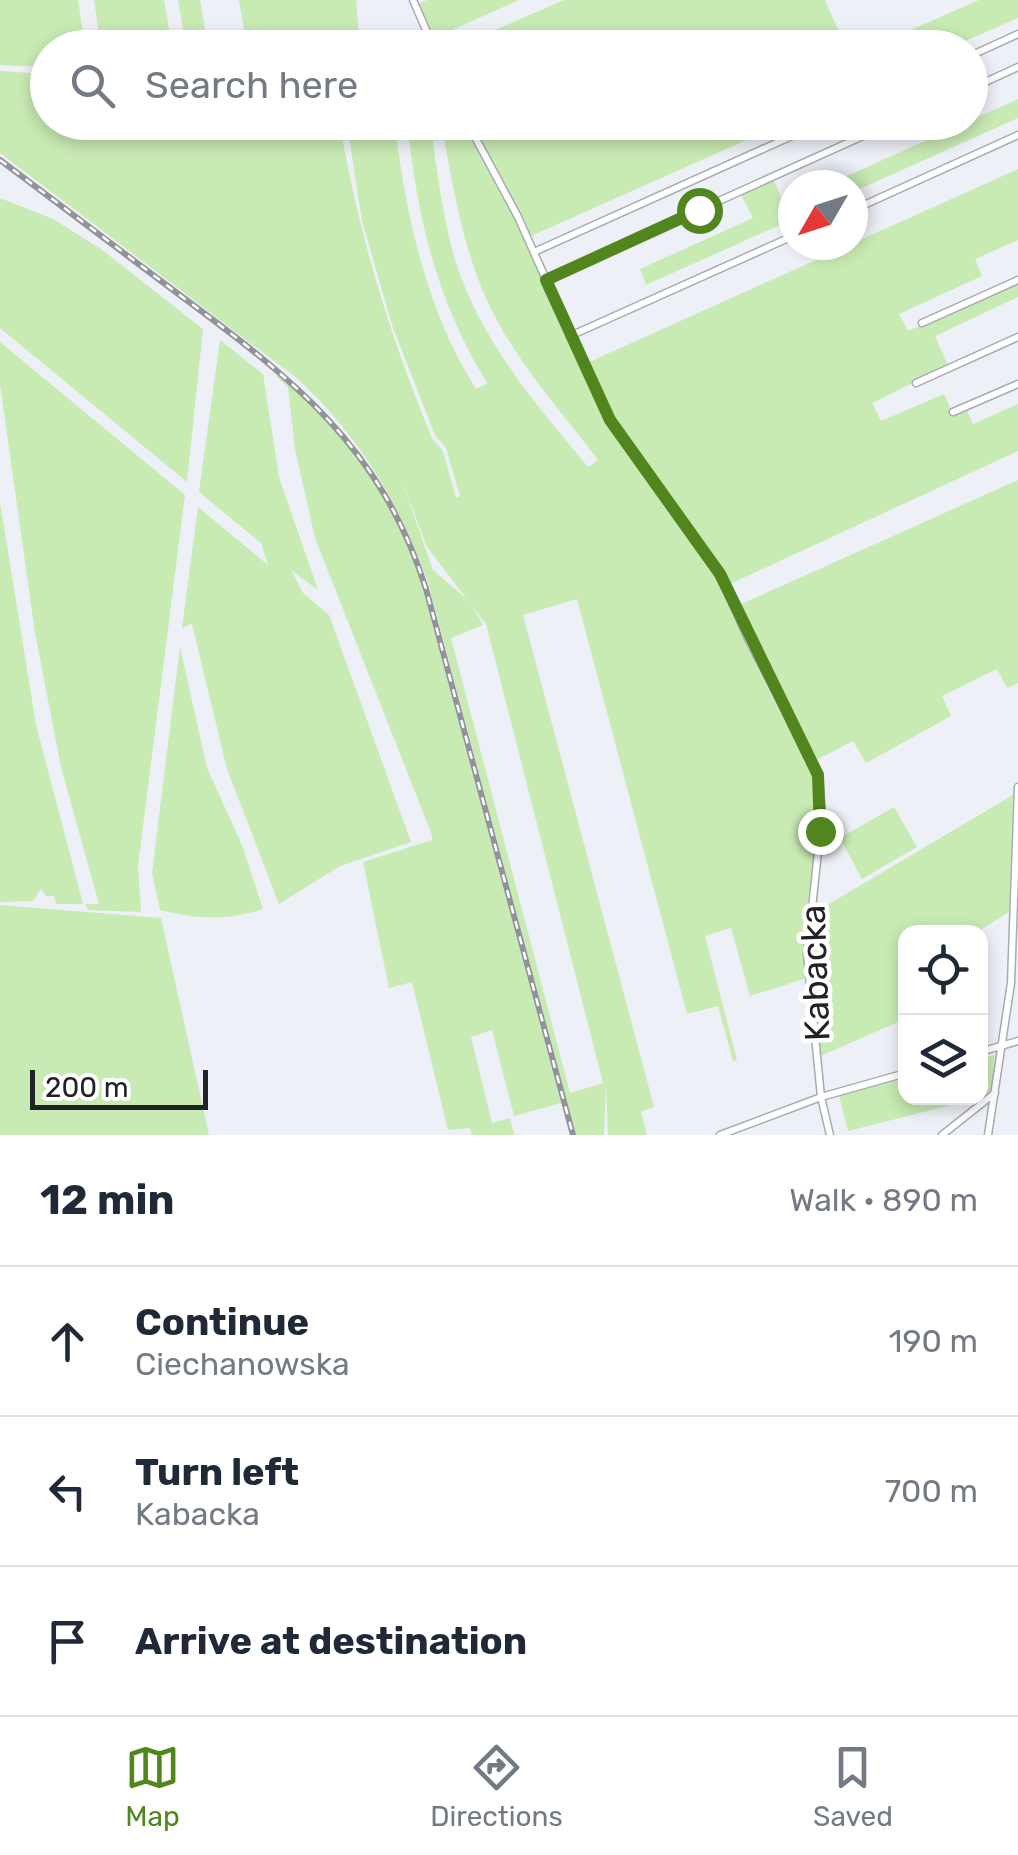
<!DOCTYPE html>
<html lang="en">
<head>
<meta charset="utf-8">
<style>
	body { margin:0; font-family:Rubik,sans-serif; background:#f2f2f3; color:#1f2937 }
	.controls { position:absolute; right:30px; bottom:30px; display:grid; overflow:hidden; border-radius:20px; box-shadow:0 5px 15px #0003 }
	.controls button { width:90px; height:90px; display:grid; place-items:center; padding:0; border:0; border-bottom:2px solid #e0e1e3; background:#fff; color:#1f2937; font:50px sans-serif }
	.compass { position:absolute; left:778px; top:170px; width:90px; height:90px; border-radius:50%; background:#fff; box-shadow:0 5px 15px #0003; rotate:231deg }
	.scale { position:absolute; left:30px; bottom:25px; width:178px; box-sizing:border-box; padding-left:10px; border:5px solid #212225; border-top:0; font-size:28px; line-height:35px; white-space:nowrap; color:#212225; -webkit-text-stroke:8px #fff; paint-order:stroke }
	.stop { position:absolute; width:30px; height:30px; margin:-22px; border:8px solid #51861e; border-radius:50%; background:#fff }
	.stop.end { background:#51861e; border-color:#fff; box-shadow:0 2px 10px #0008 }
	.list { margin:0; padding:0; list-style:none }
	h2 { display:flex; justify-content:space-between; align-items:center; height:130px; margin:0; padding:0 40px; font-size:42px }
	h2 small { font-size:32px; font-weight:400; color:#747a83 }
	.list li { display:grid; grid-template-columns:65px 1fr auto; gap:30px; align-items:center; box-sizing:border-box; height:150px; padding:0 40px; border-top:2px solid #e0e1e3 }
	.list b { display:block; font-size:38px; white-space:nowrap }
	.list p { margin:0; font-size:32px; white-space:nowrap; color:#747a83 }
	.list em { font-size:32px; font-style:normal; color:#747a83 }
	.icon { flex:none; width:55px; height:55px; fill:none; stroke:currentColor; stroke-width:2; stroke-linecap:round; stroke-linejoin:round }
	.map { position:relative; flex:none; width:1018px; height:1135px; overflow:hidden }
	.search { position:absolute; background:#fff; box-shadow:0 5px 15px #0003; left:30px; right:30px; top:30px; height:110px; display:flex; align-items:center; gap:25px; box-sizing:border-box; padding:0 35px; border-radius:55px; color:#747a83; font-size:38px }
	.sheet { height:580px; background:#fff }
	nav { display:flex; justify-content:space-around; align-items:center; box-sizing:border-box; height:140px; border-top:2px solid #e0e1e3; background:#fff; font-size:28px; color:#747a83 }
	nav a { display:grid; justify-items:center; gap:5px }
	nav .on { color:#51861e }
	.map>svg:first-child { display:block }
</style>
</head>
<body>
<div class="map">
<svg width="1018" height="1135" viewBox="0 0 1018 1135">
	<rect width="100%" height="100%" fill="#edf0f7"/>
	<path fill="#c8eab3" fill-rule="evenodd" d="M0 0H78L85 47 48 48 47 67 0 65Z
		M94 0H164L172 47H101Z
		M178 0H200L208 47H186Z
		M239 0H356L360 47H247Z
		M427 0H519L434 38 418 4Z
		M564 0H825L843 41 828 48 456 47Z
		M979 0H1018V18L952 47H872Z
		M0 71 47 74 48 122H281L342 137C363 248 389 333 432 438L443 451 456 498 460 496 446 448 435 435 393 328 362 221 349 137 396 135C408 224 428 313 476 389L487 383C438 303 417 219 408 127L430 123C437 168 442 215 455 260 480 340 535 403 588 467L598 460C564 415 525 372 498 322 464 261 454 190 441 123H464L515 218 607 420 722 584 745 644 811 771 818 791 819 822 804 931 807 978 750 996 731 928 705 936 737 1060 733 1061 718 1006 687 1014 577 599 523 615 654 1107 641 1112 647 1135H608L606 1082 604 1135H576L427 579C398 501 359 436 298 379L0 153ZM400 476 427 547 486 624 603 1083 570 1093 451 638 483 625 469 601 433 570Z
		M1018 99V118L853 192V185H827Z
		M470 123H785L531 236Z
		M1018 169V240L975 259 982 276 899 314 908 331 1018 282V297L935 336 948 366 872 403 881 421 944 394 953 414 966 408 973 424 1018 404V451L728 585 708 547 612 417 587 363Z
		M774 180 784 204 793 201V219L646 285 640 269 753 218 741 195Z
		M0 198 53 219 101 249 203 329 187 482 0 328Z
		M220 340 263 374 279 477 318 590 291 570 303 593 329 615 411 842 340 866 279 904 227 769 192 624 182 628 198 507 268 565 261 543 199 492Z
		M0 342 185 495 138 866 141 912 88 910 86 904H99L61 767 35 633 0 384Z
		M280 373C348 429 392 499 421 582L561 1103 514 1116 492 1030 471 1037 492 1123 510 1118 514 1135H472L470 1128 448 1130 412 982 389 988 363 862 432 840V835L315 538 295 449 288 387 276 376Z
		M1018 480V683L1007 688 997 669 942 696 951 716 866 763 853 741 816 760 737 606Z
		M0 502 36 725 83 904H56L54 896H46L41 889 33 901 0 902Z
		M180 647 207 768 242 845 263 909C227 921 195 919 160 910L152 873Z
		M1013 795 1009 912 977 932H906L905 1019 818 1057C819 1008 809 962 812 914Z
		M894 807 917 847 862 879 840 838Z
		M0 905 161 918 209 1135H0Z
		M994 1055 992 1092 987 1096 848 1131 839 1096 905 1078 906 1098H980L981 1059Z"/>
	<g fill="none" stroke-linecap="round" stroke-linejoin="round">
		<g stroke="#a8abb2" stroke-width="9">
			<path id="street" d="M413 0 434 48
				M970 56 1018 34
				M970 89 1018 67
				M467 122 518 217 609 420 720 574 749 641 819 775 822 815 807 954 821 1097 830 1135
				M853 210 1018 135
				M534 252 823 122
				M546 279 894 122
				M922 323 1018 280
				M570 336 793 236
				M916 383 1018 337
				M953 412 1018 384
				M980 1052 1018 1041
				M720 1135 821 1097 906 1073
				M942 1135 995 1093
				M988 1135 1011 983 1018 787"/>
		</g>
		<use href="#street" stroke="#fff" stroke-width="6"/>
		<g stroke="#919398" stroke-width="6">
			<path id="rail" d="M0 160C59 204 118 248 177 293 292 378 381 446 426 589L573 1135"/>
		</g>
		<use href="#rail" stroke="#fff" stroke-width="2.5" stroke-dasharray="8" stroke-linecap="butt"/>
	</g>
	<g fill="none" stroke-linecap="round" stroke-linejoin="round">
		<path stroke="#51861e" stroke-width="12" d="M699 210 546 280 610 420 720 574 818 775 820 831"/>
	</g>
	<g text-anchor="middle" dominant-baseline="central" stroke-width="9" stroke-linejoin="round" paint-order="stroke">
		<g font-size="35" fill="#212225" stroke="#fff">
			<text transform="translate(815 973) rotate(-92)">Kabacka</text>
		</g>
	</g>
</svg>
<div class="controls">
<button><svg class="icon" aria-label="locate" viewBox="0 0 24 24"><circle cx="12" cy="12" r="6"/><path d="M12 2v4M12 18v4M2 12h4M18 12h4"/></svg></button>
<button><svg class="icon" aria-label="layers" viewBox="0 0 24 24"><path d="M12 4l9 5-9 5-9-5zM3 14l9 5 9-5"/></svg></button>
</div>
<svg class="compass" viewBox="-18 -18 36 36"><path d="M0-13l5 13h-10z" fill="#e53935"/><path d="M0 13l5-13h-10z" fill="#747a83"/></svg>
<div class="scale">200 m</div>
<div class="stop" style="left:699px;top:210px"></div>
<div class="stop end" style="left:820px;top:831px"></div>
<div class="search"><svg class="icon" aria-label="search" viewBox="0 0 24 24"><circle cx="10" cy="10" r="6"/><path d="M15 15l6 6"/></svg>Search here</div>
</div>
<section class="sheet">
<h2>12 min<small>Walk · 890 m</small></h2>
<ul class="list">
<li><svg class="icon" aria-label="ahead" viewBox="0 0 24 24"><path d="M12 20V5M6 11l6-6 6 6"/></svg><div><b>Continue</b><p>Ciechanowska</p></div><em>190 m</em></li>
<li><svg class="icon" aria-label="left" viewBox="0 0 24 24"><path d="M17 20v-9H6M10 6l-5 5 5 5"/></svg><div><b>Turn left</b><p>Kabacka</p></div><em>700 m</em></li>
<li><svg class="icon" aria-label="arrive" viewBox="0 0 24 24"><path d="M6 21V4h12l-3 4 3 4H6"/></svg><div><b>Arrive at destination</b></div></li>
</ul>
</section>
<nav>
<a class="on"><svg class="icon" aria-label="map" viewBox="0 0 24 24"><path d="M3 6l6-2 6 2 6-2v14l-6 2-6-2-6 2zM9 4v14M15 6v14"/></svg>Map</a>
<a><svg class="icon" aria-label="directions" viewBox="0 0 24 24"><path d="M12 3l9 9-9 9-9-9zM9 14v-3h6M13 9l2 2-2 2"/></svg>Directions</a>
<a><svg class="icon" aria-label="saved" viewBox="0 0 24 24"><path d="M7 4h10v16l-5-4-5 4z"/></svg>Saved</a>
</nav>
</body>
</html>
